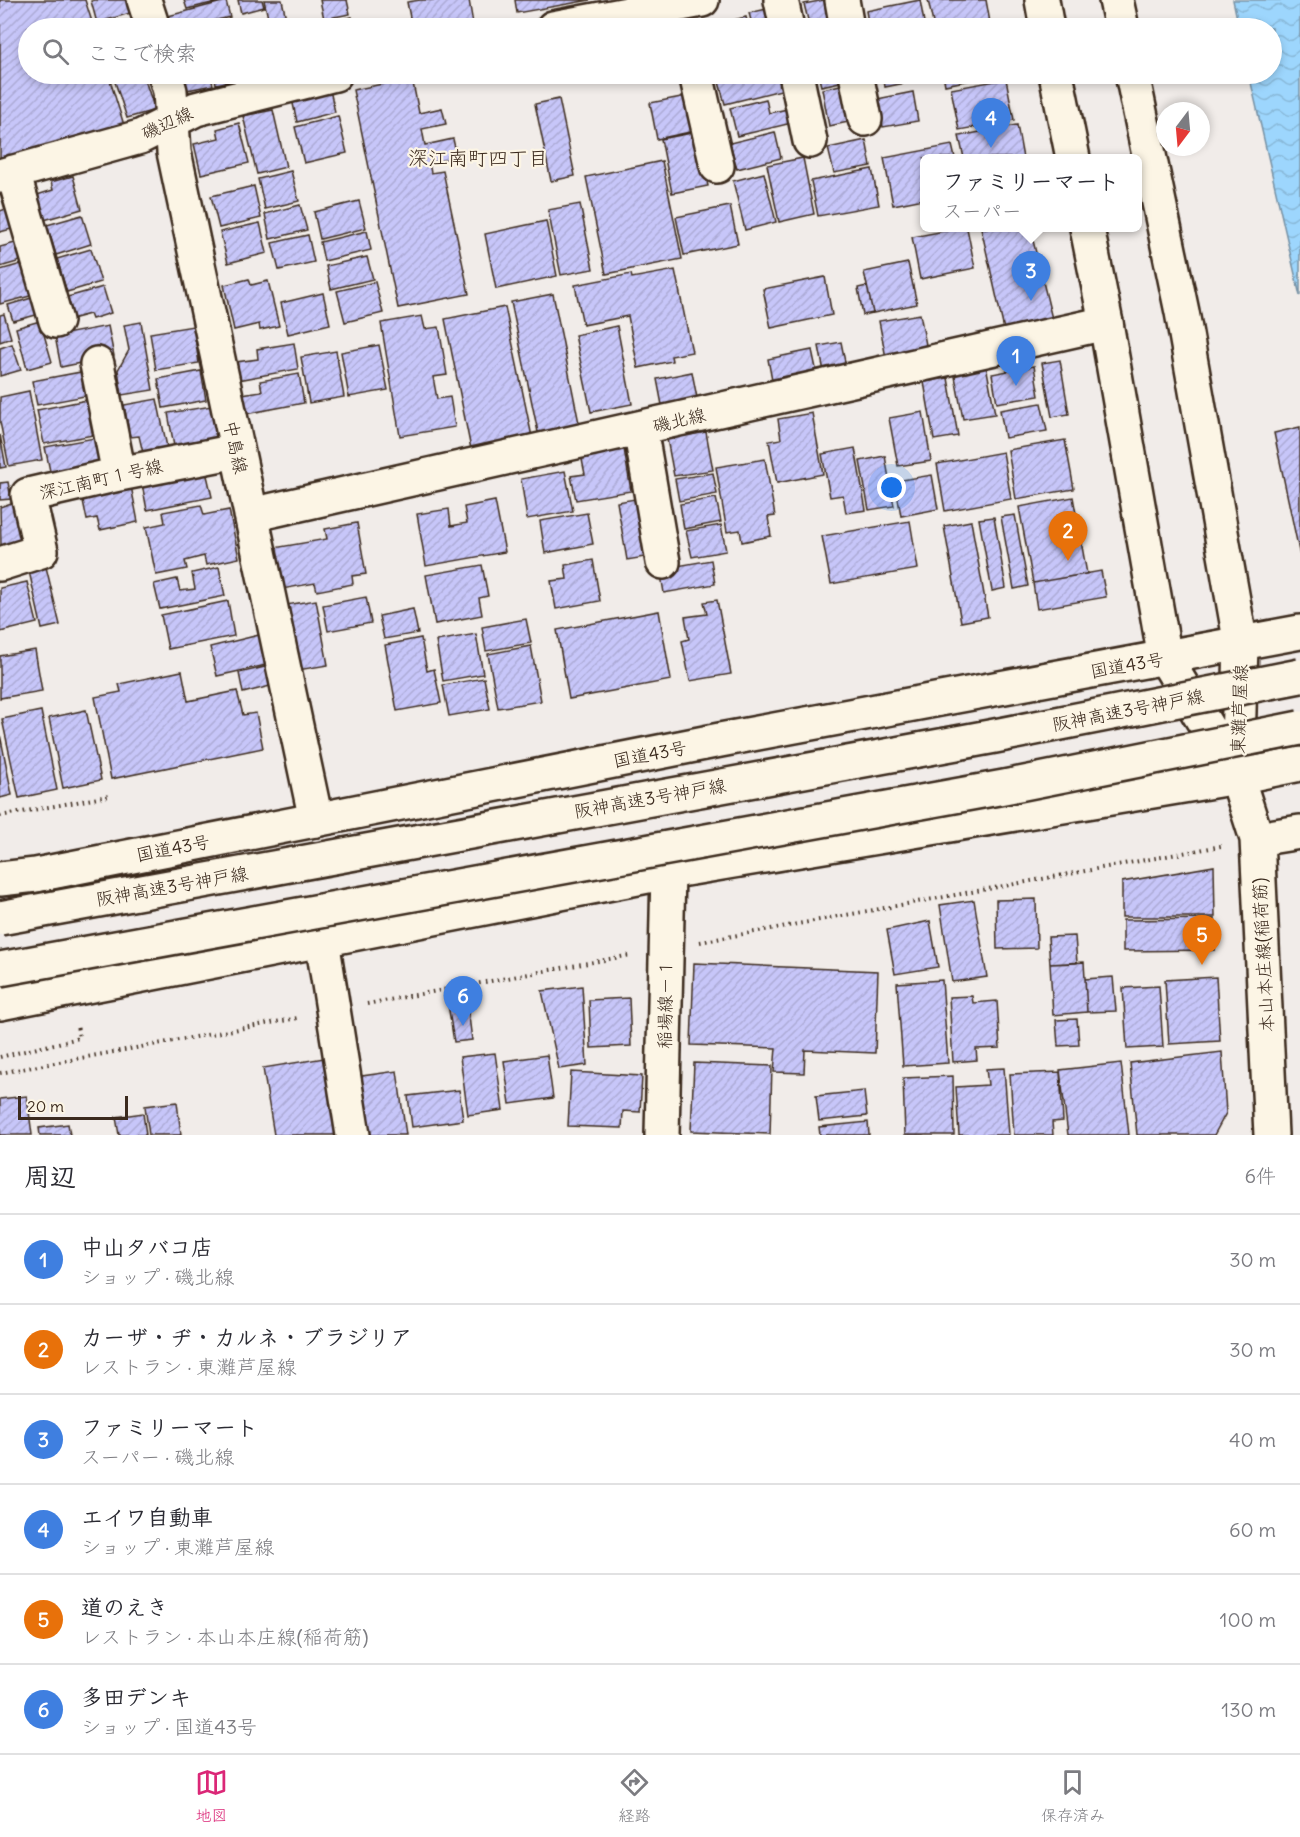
<!DOCTYPE html>
<html lang="ja">
<head>
<meta charset="utf-8">
<style>
	body { margin:0; font-family:Delius,"Klee One",sans-serif; background:#f2f2f3; color:#2b2b33 }
	.compass { position:absolute; left:1156px; top:102px; width:54px; height:54px; border-radius:50%; background:#fff; box-shadow:0 3px 9px #0003; rotate:196deg }
	.scale { position:absolute; left:18px; bottom:15px; width:110px; box-sizing:border-box; padding-left:6px; border:3px solid #3b2a1e; border-top:0; font-size:16px; line-height:21px; white-space:nowrap; color:#3b2a1e; -webkit-text-stroke:4px #fcf5e5; paint-order:stroke }
	.you { position:absolute; left:892px; top:488px; width:21px; height:21px; margin:-15px; border:4px solid #fff; border-radius:50%; background:#1a73e8; box-shadow:0 0 0 9px #1a73e833 }
	.badge { display:grid; place-items:center; width:39px; height:39px; border-radius:50%; background:#db2777; color:#fff; font-size:20px; font-weight:700 }
	.pin { position:absolute; translate:-50% -50px; filter:drop-shadow(0 2px 3px #0008) }
	.pin::after { content:''; position:absolute; top:32px; width:21px; height:18px; background:inherit; clip-path:polygon(0 0,100% 0,50% 100%) }
	.popup { position:absolute; left:920px; top:154px; width:222px; height:78px; box-sizing:border-box; display:grid; place-content:center; border-radius:9px; background:#fff; filter:drop-shadow(0 2px 4px #0005); font-size:20px; white-space:nowrap; color:#7c7c81 }
	.popup b { font-size:22px; color:#2b2b33 }
	.popup::after { content:''; position:absolute; left:50%; top:100%; margin-left:-12px; border:12px solid transparent; border-top-color:#fff }
	.list { margin:0; padding:0; list-style:none }
	h2 { display:flex; justify-content:space-between; align-items:center; height:78px; margin:0; padding:0 24px; font-size:26px }
	h2 small { font-size:20px; font-weight:400; color:#7c7c81 }
	.list li { display:grid; grid-template-columns:39px 1fr auto; gap:18px; align-items:center; box-sizing:border-box; height:90px; padding:0 24px; border-top:2px solid #e1e1e2 }
	.list b { display:block; font-size:22px; white-space:nowrap }
	.list p { margin:0; font-size:20px; white-space:nowrap; color:#7c7c81 }
	.list em { font-size:20px; font-style:normal; color:#7c7c81 }
	.icon { flex:none; width:33px; height:33px; fill:none; stroke:currentColor; stroke-width:2; stroke-linecap:round; stroke-linejoin:round }
	.map { position:relative; flex:none; width:1300px; height:1135px; overflow:hidden }
	.search { position:absolute; background:#fff; box-shadow:0 3px 9px #0003; left:18px; right:18px; top:18px; height:66px; display:flex; align-items:center; gap:15px; box-sizing:border-box; padding:0 21px; border-radius:33px; color:#7c7c81; font-size:22px }
	.sheet { height:618px; background:#fff }
	nav { display:flex; justify-content:space-around; align-items:center; box-sizing:border-box; height:84px; border-top:2px solid #e1e1e2; background:#fff; font-size:16px; color:#7c7c81 }
	nav a { display:grid; justify-items:center; gap:3px }
	nav .on { color:#db2777 }
	.map>svg:first-child { display:block }
</style>
</head>
<body>
<div class="map">
<svg width="1300" height="1135" viewBox="0 0 1300 1135">
	<defs>
		<pattern id="water-waves" width="16" height="10" patternUnits="userSpaceOnUse" patternTransform="scale(1.5)"><rect width="16" height="10" fill="#9dd6fd"/><path d="M0 5q4-4 8 0t8 0" fill="none" stroke="#88b8d8"/></pattern>
		<pattern id="building-hatch" width="6" height="6" patternUnits="userSpaceOnUse" patternTransform="scale(1.5)"><rect width="6" height="6" fill="#c7c6f9"/><path d="M-1 1l2-2M0 6l6-6M5 7l2-2" fill="none" stroke="#acaad5"/></pattern>
	</defs>
	<rect width="100%" height="100%" fill="#f1ece9"/>
	<filter id="ink" filterUnits="userSpaceOnUse"><feTurbulence type="fractalNoise" baseFrequency=".0167" numOctaves="2"/><feDisplacementMap in="SourceGraphic" scale="12" xChannelSelector="R" yChannelSelector="G"/><feConvolveMatrix kernelMatrix="1 2 1 2 8 2 1 2 1" color-interpolation-filters="sRGB"/></filter>
	<g filter="url(#ink)">
		<path fill="url(#water-waves)" stroke="#7691a4" stroke-width="1.5" d="M1233 0H1300V296L1249 74H1272V28H1239Z"/>
		<path fill="url(#building-hatch)" stroke="#3b2a1e" stroke-width="1.5" d="M0 0H85L94 28H28V74H108L124 125 0 162Z
			M95 0H126L130 13 97 23 91 1Z
			M184 0H224L187 9Z
			M238 0H262L264 7 241 13Z
			M264 0H282L287 23 270 27Z
			M320 0H347L350 14 324 19Z
			M420 0H469L473 24 450 28H412L407 2Z
			M515 0H590L517 13Z
			M824 0H835L840 28H810L804 4Z
			M920 0 925 28H869L866 11Z
			M928 0H986L991 28H934Z
			M226 1 230 17 182 28H171L168 16Z
			M771 8 776 28H753L749 13Z
			M352 17 355 28H324L323 24Z
			M746 17 749 28H726L725 22Z
			M230 19 232 28H193Z
			M122 22 124 28H100Z
			M723 23 725 28H702Z
			M678 24 679 28H654Z
			M134 74H143L155 110 127 118 114 79Z
			M184 74H210L213 85 187 90Z
			M214 74H245L246 78 216 84Z
			M247 74H274L249 81Z
			M713 74H735L714 79Z
			M751 74H785L789 88 725 104 719 82Z
			M818 74H848L850 80 821 86Z
			M883 74H934L935 77 885 87Z
			M943 74H1000L945 85Z
			M412 78 419 113 442 108 446 124 422 129 425 145 453 139 457 157 429 163 431 173 443 171 469 294 398 308 353 90Z
			M1006 79 1014 120 959 130 951 89Z
			M850 83 858 120 829 126 822 89Z
			M330 90 335 112 297 122 292 99Z
			M913 92 918 121 883 127 877 99Z
			M697 94 704 129 657 139 650 103Z
			M559 99 575 176 551 181 535 104Z
			M766 99 769 113 792 108 796 122 737 136 730 108Z
			M273 110 286 167 257 174 243 116Z
			M338 116 347 153 304 163 295 127Z
			M239 123 249 163 201 174 194 144 219 138 217 129Z
			M1017 125 1023 158H964L959 136Z
			M697 132 708 186 672 193 661 139Z
			M775 132 781 158 737 169 730 143Z
			M866 140 871 166 834 173 828 148Z
			M952 145 955 158H924V199L893 205 884 158Z
			M803 158 814 214 779 222 767 165Z
			M662 161 682 259 606 274 586 177Z
			M872 169 879 205 818 216 811 181Z
			M291 171 299 201 265 209 258 179Z
			M764 173 776 222 745 230 733 181Z
			M73 176 82 209 44 220 37 195 53 190 51 182Z
			M254 186 261 218 219 228 211 196Z
			M359 201 366 228 320 239 314 212Z
			M580 204 593 269 561 275 548 210Z
			M300 205 307 230 270 239 265 214Z
			M730 206 738 244 684 255 676 217Z
			M9 208 15 228 0 232V211Z
			M82 215 91 244 56 255 47 225Z
			M546 221 557 276 496 289 485 234Z
			M260 223 267 253 228 263 220 232Z
			M961 228H967L975 268 920 279 912 237Z
			M981 228H1030L1053 323 1005 334Z
			M367 231 371 250 324 261 320 242Z
			M308 235 314 262 279 270 272 243Z
			M19 242 24 260 0 267V247Z
			M91 249 101 282 67 292 57 259Z
			M367 257 373 279 331 289 326 266Z
			M25 263 34 295 0 304V270Z
			M908 263 917 304 873 313 864 272Z
			M675 270 692 352 671 356 672 361 638 368 628 316 583 325 575 285 631 274 632 278Z
			M825 277 832 315 771 328 763 289Z
			M249 279 251 285 268 281 279 326 260 330 259 324 234 330 224 285Z
			M375 282 383 313 345 322 337 291Z
			M867 286 873 313 863 315 858 288Z
			M103 287 111 313 92 319 90 314 71 319 64 298Z
			M323 293 330 324 288 334 281 303Z
			M553 294 580 428 539 437 511 302Z
			M35 297 40 314 13 321 8 305Z
			M505 307 532 437 471 449 445 319Z
			M4 314 11 338 0 342V315Z
			M920 314 927 350 886 358 879 321Z
			M422 316 425 329 439 327 447 375 433 377 437 399 450 397 455 427 400 436 381 323Z
			M40 321 52 362 27 369 16 328Z
			M141 322 153 390 122 395 118 370 129 350 124 325Z
			M108 326 114 356 61 367 55 336Z
			M193 326 199 363 156 370 150 333Z
			M617 326 632 404 591 412 575 335Z
			M841 342 847 372 825 377 819 346Z
			M294 343 298 369 238 380 236 362 258 359 257 349Z
			M12 344 21 370 0 376V348Z
			M379 345 388 390 349 397 341 352Z
			M812 350 818 378 773 386 768 359Z
			M336 351 344 397 309 403 301 357Z
			M1060 360 1069 414 1052 417 1042 363Z
			M986 365 995 414 963 419 954 371Z
			M1034 366 1039 396 997 403 992 374Z
			M201 371 206 400 163 408 158 379Z
			M81 372 85 396 37 405 32 381Z
			M692 372 697 398 662 405 657 379Z
			M299 374 304 403 245 414 242 394 262 391 260 381Z
			M948 378 958 436 934 440 924 382Z
			M29 391 42 460 9 466 0 422V397Z
			M92 399 99 434 44 444 37 410Z
			M157 399 168 452 144 457 139 436 130 437 124 405Z
			M1041 403 1047 431 1005 438 1000 410Z
			M218 405 225 443 175 452 168 413Z
			M923 412 931 461 898 466 889 418Z
			M812 413 823 474 777 483 769 441 781 439 778 419Z
			M1300 427V556L1274 433Z
			M706 432 713 470 674 476 667 439Z
			M0 435 6 467 0 468Z
			M100 437 106 466 51 476 45 447Z
			M1065 440 1074 489 1016 499 1008 450Z
			M623 443 631 491 576 500 571 476 585 474 580 450Z
			M855 448 866 510 846 513 843 495 830 497 822 454Z
			M1003 452 1011 499 945 511 937 464Z
			M885 456 894 506 869 510 860 461Z
			M765 459 775 516 768 517 771 536 742 542 740 530 727 532 716 467Z
			M206 471 212 497 147 510 142 484Z
			M565 471 573 511 527 519 521 479Z
			M713 473 717 494 679 501 675 479Z
			M932 475 938 509 901 516 895 481Z
			M8 482 11 499 0 500V483Z
			M131 486 138 522 100 530 97 518 87 520 82 496Z
			M1073 497 1087 574 1033 583 1019 507Z
			M641 498 651 556 627 560 617 502Z
			M716 498 721 522 684 529 680 504Z
			M495 501 505 552 426 566 417 514 449 509 451 526 467 523 464 507Z
			M14 502 27 540 1 549 0 507Z
			M201 505 204 515 229 510 239 558 206 565 204 556 185 561 187 569 156 575 146 527 165 523 163 512Z
			M587 513 593 544 545 553 540 521Z
			M1015 515 1028 586 1014 589 1001 517Z
			M994 517 1006 588 992 591 979 519Z
			M910 521 918 569 831 584 822 536Z
			M971 521 988 617 961 622 944 526Z
			M357 523 366 574 352 576 353 584 317 591 315 583 282 589 274 548 327 539 325 529Z
			M721 525 726 551 692 557 686 531Z
			M593 560 600 601 556 609 551 581 567 579 565 565Z
			M711 560 715 584 664 593 660 569Z
			M482 565 488 596 479 598 482 615 435 624 426 575Z
			M46 567 60 625 42 629 29 571Z
			M219 567 225 596 160 609 154 584 177 579 180 591 195 589 192 573Z
			M1101 571 1106 597 1037 609 1033 583Z
			M27 582 37 623 0 632V588Z
			M366 597 371 623 328 631 323 605Z
			M316 600 328 665 298 670 286 605Z
			M717 600 731 674 690 681 682 641 689 639 685 617 707 614 704 602Z
			M228 601 234 636 168 649 161 615Z
			M413 609 418 633 384 639 379 616Z
			M659 611 671 680 569 699 557 630Z
			M526 619 531 643 486 651 482 627Z
			M476 634 483 674 443 681 436 641Z
			M259 635 266 665 217 676 210 647Z
			M421 638 427 671 434 669 441 703 397 711 385 645Z
			M531 646 541 701 498 708 488 654Z
			M35 650 42 691 0 698V656Z
			M269 666 274 685 243 693 239 673Z
			M182 671 188 701 237 691 243 715 256 713 263 748 111 779 95 697 121 692 119 684Z
			M484 678 490 709 449 716 443 685Z
			M86 710 101 780 63 788 49 718Z
			M41 711 57 790 19 798 2 719Z
			M0 734 12 795 0 798Z
			M1214 866 1215 917H1122V882Z
			M1036 899 1037 948 997 949 996 900Z
			M974 900 987 977 952 982 940 905Z
			M1215 919V950L1123 951V920Z
			M930 921 938 967 895 974 887 930Z
			M1075 936 1077 963 1050 964 1048 937Z
			M1084 962 1087 1012 1053 1015 1050 964Z
			M694 963 878 971 875 1053 805 1050 804 1073 774 1072 776 1048 691 1045Z
			M1113 977 1116 1011 1087 1012 1085 979Z
			M1216 977 1220 1041 1169 1044 1165 980Z
			M942 980 948 1063 903 1066 897 983Z
			M582 986 587 1065 559 1069 542 991Z
			M1159 986 1163 1047 1127 1049 1123 988Z
			M972 996 973 1003 997 1001 1000 1048 976 1049 977 1060 953 1062 949 997Z
			M629 998 631 1046 591 1048 589 1000Z
			M467 1001 472 1040 454 1042 448 1004Z
			M1077 1019 1079 1045 1058 1046 1056 1020Z
			M1222 1052 1226 1113 1214 1135H1137L1130 1063Z
			M495 1053 503 1110 468 1115 460 1057Z
			M547 1055 553 1098 510 1104 504 1061Z
			M330 1057 343 1135H274L263 1068Z
			M694 1063 772 1066 770 1134 691 1131Z
			M1121 1063 1129 1135H1068L1060 1070Z
			M1004 1068 1009 1135H959L956 1087 988 1085 986 1069Z
			M397 1071 406 1135H364L355 1077Z
			M571 1072 642 1076 640 1112 623 1111 622 1128 568 1126Z
			M1060 1072 1063 1121 1052 1122 1053 1135H1014L1010 1074Z
			M953 1076 954 1135H905L903 1078Z
			M459 1090 463 1120 412 1127 408 1096Z
			M864 1091 867 1116 819 1121 816 1096Z
			M27 1096 32 1135H0V1099Z
			M177 1102 181 1135H149L145 1106Z
			M143 1113 146 1135H119L116 1117Z
			M868 1122 869 1135H820L819 1127Z
			M68 1124 70 1135H40L39 1128Z"/>
		<g fill="none" stroke-linecap="round" stroke-linejoin="round">
			<g stroke="#3b2a1e" stroke-width="38">
				<path id="minor" d="M144 0 153 28
					M781 0 787 28
					M842 0 847 28
					M553 28 702 0
					M165 74 170 91 174 152 316 820
					M696 74 717 166
					M796 74 810 141
					M856 74 865 119
					M13 172 56 321
					M0 176 140 137 196 109 335 74
					M97 364 119 474
					M640 428 663 562
					M251 515 1106 323
					M0 564 41 551 28 495 119 474 237 451
					M1237 777 1257 839 1271 1135
					M1257 839 1300 832
					M322 940 353 1135
					M662 1135 668 872"/>
			</g>
			<g stroke="#3b2a1e" stroke-width="38">
				<path id="major" d="M1042 0 1047 28
					M1116 0 1122 28
					M1056 74 1073 158
					M1132 74 1182 312 1241 645 1237 777
					M1087 228 1106 323 1165 658 1232 768"/>
			</g>
			<g stroke="#3b2a1e" stroke-width="38">
				<path id="highway" d="M0 879 36 875 720 740 1300 632
					M0 1003 668 872 1237 777 1300 764"/>
			</g>
			<path stroke="#3b2a1e" stroke-width="4" stroke-dasharray="1.5 4.5" stroke-linecap="butt" d="M0 816 109 796
				M700 942 1221 846
				M367 1004 631 955
				M0 1057 79 1038 77 1025
				M0 1073 298 1018"/>
			<use href="#minor" stroke="#fcf5e5" stroke-width="33"/>
			<use href="#major" stroke="#fcf5e5" stroke-width="33"/>
			<use href="#highway" stroke="#fcf5e5" stroke-width="33"/>
			<g stroke="#3b2a1e" stroke-width="38" stroke-linecap="butt">
				<path id="highway-bridge" d="M0 918 995 736 1300 676
					M0 969 1004 787 1300 728"/>
			</g>
			<use href="#highway-bridge" stroke="#fcf5e5" stroke-width="33"/>
		</g>
	</g>
	<g text-anchor="middle" dominant-baseline="central" stroke-width="4.5" stroke-linejoin="round" paint-order="stroke">
		<g font-size="18" fill="#3b2a1e" stroke="#fcf5e5">
			<text transform="translate(167 123) rotate(-25)">磯辺線</text>
			<text transform="translate(679 420) rotate(-13)">磯北線</text>
			<text transform="translate(236 447) rotate(78)">中島線</text>
			<text transform="translate(101 479) rotate(-13)">深江南町１号線</text>
			<text transform="translate(1127 665) rotate(-10)">国道43号</text>
			<text transform="translate(1239 709) rotate(-88)">東灘芦屋線</text>
			<text transform="translate(1128 710) rotate(-11)">阪神高速3号神戸線</text>
			<text transform="translate(650 754) rotate(-11)">国道43号</text>
			<text transform="translate(650 798) rotate(-10)">阪神高速3号神戸線</text>
			<text transform="translate(173 848) rotate(-11)">国道43号</text>
			<text transform="translate(172 886) rotate(-10)">阪神高速3号神戸線</text>
			<text transform="translate(1263 955) rotate(-93)">本山本庄線(稲荷筋)</text>
			<text transform="translate(665 1004) rotate(-89)">稲場線－１</text>
		</g>
		<g font-size="20" fill="#3b2a1e" stroke="#fcf5e5">
			<text x="478" y="157">深江南町四丁目</text>
		</g>
	</g>
</svg>
<svg class="compass" viewBox="-18 -18 36 36"><path d="M0-13l5 13h-10z" fill="#e53935"/><path d="M0 13l5-13h-10z" fill="#7c7c81"/></svg>
<div class="scale">20 m</div>
<div class="you"></div>
<div class="pin badge" style="left:1016px;top:386px;background:#3f7fe0">1</div>
<div class="pin badge" style="left:1068px;top:561px;background:#e8710a">2</div>
<div class="pin badge" style="left:1031px;top:301px;background:#3f7fe0">3</div>
<div class="popup"><b>ファミリーマート</b>スーパー</div>
<div class="pin badge" style="left:991px;top:148px;background:#3f7fe0">4</div>
<div class="pin badge" style="left:1202px;top:965px;background:#e8710a">5</div>
<div class="pin badge" style="left:463px;top:1026px;background:#3f7fe0">6</div>
<div class="search"><svg class="icon" aria-label="search" viewBox="0 0 24 24"><circle cx="10" cy="10" r="6"/><path d="M15 15l6 6"/></svg>ここで検索</div>
</div>
<section class="sheet">
<h2>周辺<small>6件</small></h2>
<ul class="list">
<li><span class="badge" style="background:#3f7fe0">1</span><div><b>中山タバコ店</b><p>ショップ · 磯北線</p></div><em>30 m</em></li>
<li><span class="badge" style="background:#e8710a">2</span><div><b>カーザ・ヂ・カルネ・ブラジリア</b><p>レストラン · 東灘芦屋線</p></div><em>30 m</em></li>
<li><span class="badge" style="background:#3f7fe0">3</span><div><b>ファミリーマート</b><p>スーパー · 磯北線</p></div><em>40 m</em></li>
<li><span class="badge" style="background:#3f7fe0">4</span><div><b>エイワ自動車</b><p>ショップ · 東灘芦屋線</p></div><em>60 m</em></li>
<li><span class="badge" style="background:#e8710a">5</span><div><b>道のえき</b><p>レストラン · 本山本庄線(稲荷筋)</p></div><em>100 m</em></li>
<li><span class="badge" style="background:#3f7fe0">6</span><div><b>多田デンキ</b><p>ショップ · 国道43号</p></div><em>130 m</em></li>
</ul>
</section>
<nav>
<a class="on"><svg class="icon" aria-label="map" viewBox="0 0 24 24"><path d="M3 6l6-2 6 2 6-2v14l-6 2-6-2-6 2zM9 4v14M15 6v14"/></svg>地図</a>
<a><svg class="icon" aria-label="directions" viewBox="0 0 24 24"><path d="M12 3l9 9-9 9-9-9zM9 14v-3h6M13 9l2 2-2 2"/></svg>経路</a>
<a><svg class="icon" aria-label="saved" viewBox="0 0 24 24"><path d="M7 4h10v16l-5-4-5 4z"/></svg>保存済み</a>
</nav>
</body>
</html>
